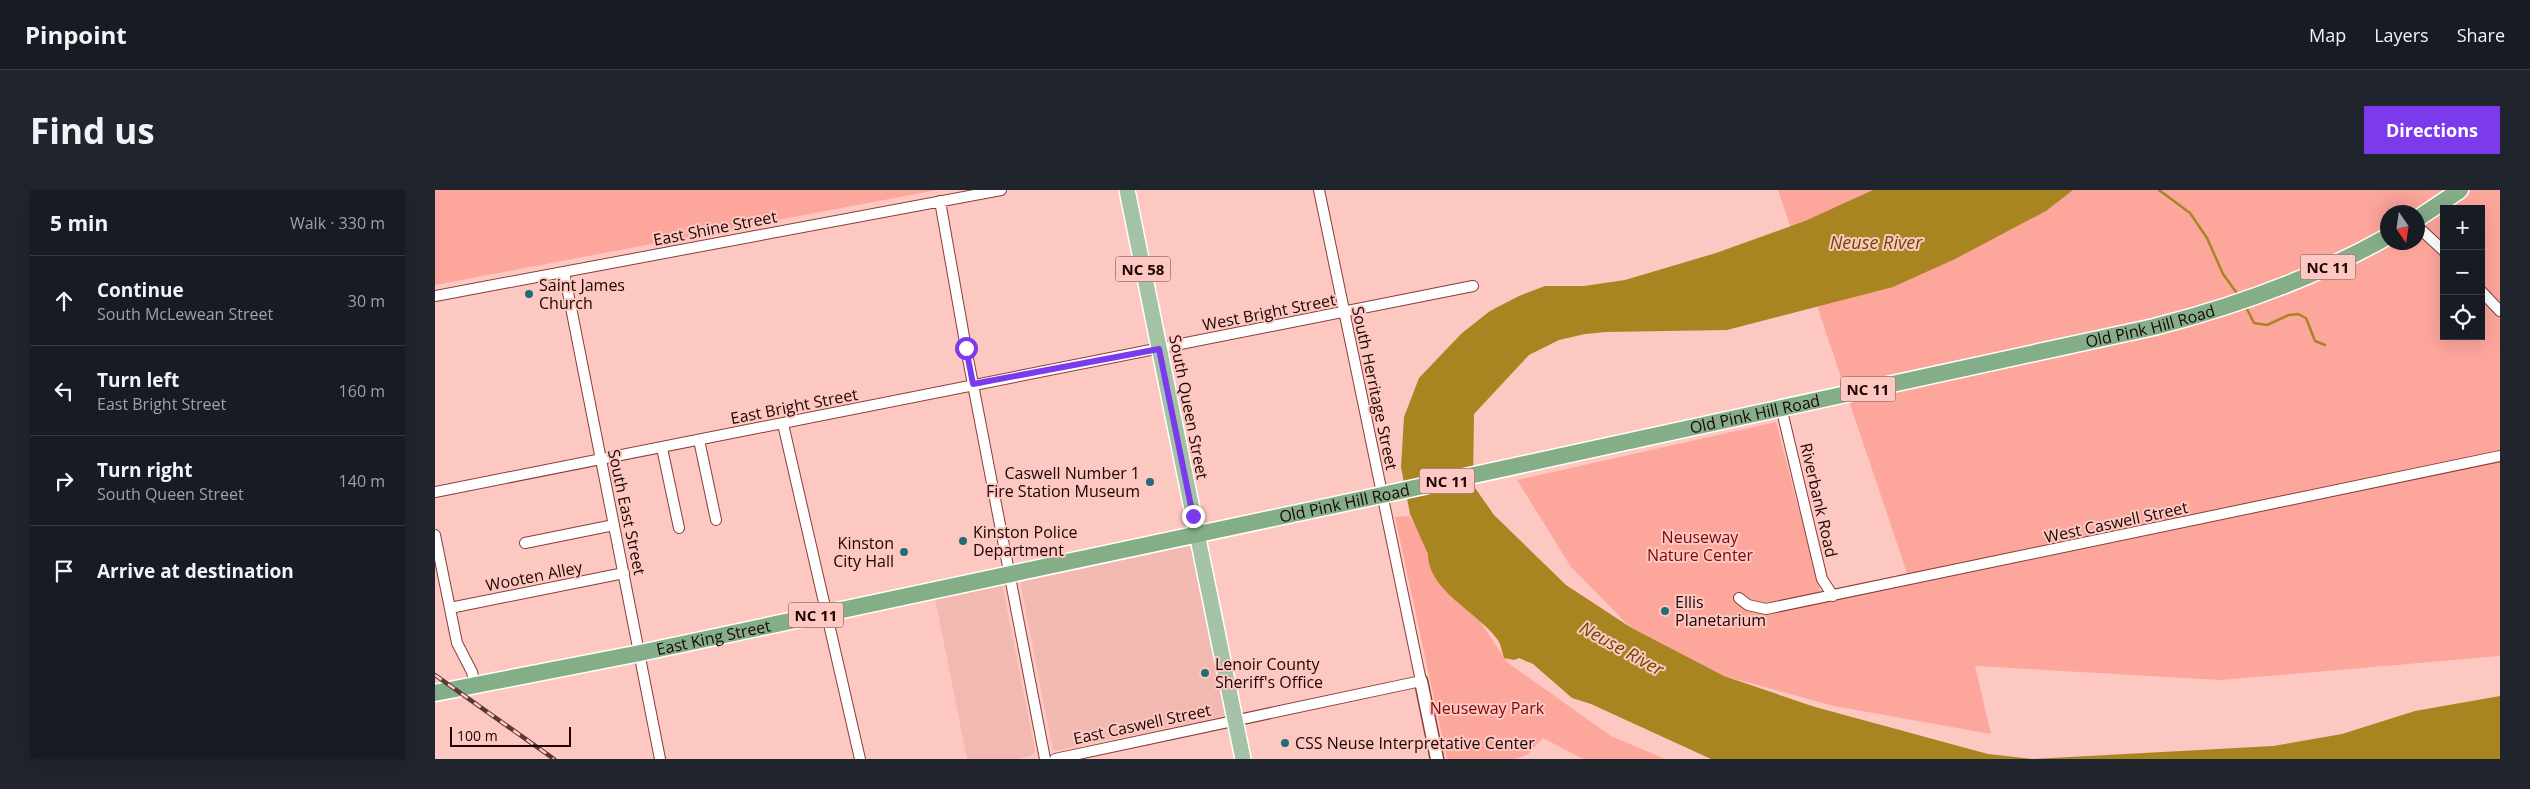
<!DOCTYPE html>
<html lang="en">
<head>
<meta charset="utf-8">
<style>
	body { margin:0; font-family:"Open Sans",sans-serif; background:#20242c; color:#f1f3f6 }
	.controls { position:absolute; right:15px; top:15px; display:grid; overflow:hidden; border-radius:0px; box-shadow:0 5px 20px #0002 }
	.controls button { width:45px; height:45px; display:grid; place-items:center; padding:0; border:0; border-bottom:1px solid #363941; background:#171b24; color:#f1f3f6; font:25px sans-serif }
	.compass { position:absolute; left:1945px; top:15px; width:45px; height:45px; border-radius:50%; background:#171b24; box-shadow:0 5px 20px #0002; rotate:167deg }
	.scale { position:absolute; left:15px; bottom:12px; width:121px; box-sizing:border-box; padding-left:5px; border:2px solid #1d0302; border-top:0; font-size:14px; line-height:18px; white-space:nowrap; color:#1d0302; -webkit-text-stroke:4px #fdc8c1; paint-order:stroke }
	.stop { position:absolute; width:15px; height:15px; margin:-11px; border:4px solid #7c3aed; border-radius:50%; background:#fff }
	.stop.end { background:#7c3aed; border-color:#fff; box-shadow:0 1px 5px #0008 }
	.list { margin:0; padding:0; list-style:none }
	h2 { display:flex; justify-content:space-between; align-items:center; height:65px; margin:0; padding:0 20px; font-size:21px }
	h2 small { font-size:16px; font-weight:400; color:#9ea1a6 }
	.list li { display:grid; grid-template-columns:32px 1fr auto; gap:15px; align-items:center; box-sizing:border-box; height:90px; padding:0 20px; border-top:1px solid #363941 }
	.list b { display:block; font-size:19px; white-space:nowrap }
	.list p { margin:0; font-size:16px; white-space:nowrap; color:#9ea1a6 }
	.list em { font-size:16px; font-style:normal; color:#9ea1a6 }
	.icon { flex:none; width:28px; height:28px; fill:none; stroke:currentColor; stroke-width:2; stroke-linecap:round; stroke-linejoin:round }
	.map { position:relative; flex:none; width:2065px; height:569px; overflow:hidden; border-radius:0px }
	header { display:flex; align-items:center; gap:30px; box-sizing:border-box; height:70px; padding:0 25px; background:#171b24; border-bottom:1px solid #363941 }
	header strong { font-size:24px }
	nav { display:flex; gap:28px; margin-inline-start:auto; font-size:18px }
	.intro { display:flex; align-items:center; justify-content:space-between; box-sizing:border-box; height:120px; padding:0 30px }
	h1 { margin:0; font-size:35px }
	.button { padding:12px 22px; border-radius:0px; background:#7c3aed; color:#fff; font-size:18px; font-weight:700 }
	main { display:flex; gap:30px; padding:0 30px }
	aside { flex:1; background:#171b24; border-radius:0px; box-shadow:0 5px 20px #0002 }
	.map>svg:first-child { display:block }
</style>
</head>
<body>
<header>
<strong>Pinpoint</strong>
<nav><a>Map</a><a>Layers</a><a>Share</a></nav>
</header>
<div class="intro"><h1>Find us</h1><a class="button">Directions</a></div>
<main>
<aside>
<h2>5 min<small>Walk · 330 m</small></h2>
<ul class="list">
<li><svg class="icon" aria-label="ahead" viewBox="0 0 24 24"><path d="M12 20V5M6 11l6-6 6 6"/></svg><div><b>Continue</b><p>South McLewean Street</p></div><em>30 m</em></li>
<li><svg class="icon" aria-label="left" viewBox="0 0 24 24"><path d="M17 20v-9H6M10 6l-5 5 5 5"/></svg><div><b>Turn left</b><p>East Bright Street</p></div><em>160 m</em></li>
<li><svg class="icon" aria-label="right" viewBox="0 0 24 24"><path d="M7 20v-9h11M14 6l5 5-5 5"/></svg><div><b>Turn right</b><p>South Queen Street</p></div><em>140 m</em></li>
<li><svg class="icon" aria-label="arrive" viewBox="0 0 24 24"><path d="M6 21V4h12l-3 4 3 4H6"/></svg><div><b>Arrive at destination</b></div></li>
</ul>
</aside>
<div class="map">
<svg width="2065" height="569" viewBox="0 0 2065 569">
	<rect width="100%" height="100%" fill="#fdc8c1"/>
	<path fill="#f2b9b1" d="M751 354 759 357 793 522 790 526 618 561 585 391 587 389Z
		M560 395H566L568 398 600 561 596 566 581 569H532L500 408Z"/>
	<path fill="#fda69c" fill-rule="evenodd" d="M0 0H502L0 95Z
		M1343 0H2065V466L1786 490 1540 476 1556 544 1399 516 1289 486 1195 437 1136 377 1082 290 1341 232 1388 412 1476 395ZM2009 19H2046V146H2009ZM1952 22H1982V52H1952Z
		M974 326 1073 473 1176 546 1230 569H1148L1108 548 1092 565 1080 569H1012L960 327Z"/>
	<path fill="#a98521" d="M1438 0H1638L1611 21 1520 69 1458 97 1292 140 1171 142 1150 144 1124 150 1094 165 1039 224 1038 295 1059 325 1131 395 1195 437 1289 486 1380 517 1553 564 1598 569H1276L1156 514 1137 508 1098 474 1084 468 1079 470 1069 468C1067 462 1066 455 1063 450 1043 422 993 401 993 364L975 324 966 277 969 227 984 188 1027 143 1055 121 1084 106 1110 96H1149L1190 90 1281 63 1370 31Z
		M2065 506V569H1598L1838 556 1907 544 1980 521Z"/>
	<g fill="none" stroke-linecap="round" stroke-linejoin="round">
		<path stroke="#a98521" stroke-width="2.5" d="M1724 0 1755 23 1772 48 1788 84 1804 106
			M1811 117 1819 133 1832 135 1854 125 1863 124 1871 128 1880 151 1890 155"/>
		<g stroke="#883e37" stroke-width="12">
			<path id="minor" d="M505 11 531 158 610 569
				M1982 36 2009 61
				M129 82 225 569
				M2046 101 2065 121
				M0 106 566 0
				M1346 217 1387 389 1398 406
				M348 234 425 569
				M264 250 281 330
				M227 258 244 338
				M0 302 1038 96
				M0 345 22 453 37 482 40 495
				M90 353 179 335
				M1304 408 1313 415 1331 419 2065 266
				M15 418 189 383
				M620 569 986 491 884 0"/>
		</g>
		<g stroke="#883e37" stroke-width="15">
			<path id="tertiary" d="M986 491 1002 569"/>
		</g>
		<g stroke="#fff" stroke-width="18">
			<path id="primary" d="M692 0 808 569"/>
		</g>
		<g stroke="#fff" stroke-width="19">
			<g id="trunk">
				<path d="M1982 29 2025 0"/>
				<path id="s1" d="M0 503 205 463 947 305 1719 137C1801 116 1879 88 1952 47"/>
			</g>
		</g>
		<use href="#minor" stroke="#fff" stroke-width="10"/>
		<use href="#tertiary" stroke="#fff" stroke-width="12"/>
		<use href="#primary" stroke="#a3c2a6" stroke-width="15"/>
		<use href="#trunk" stroke="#84ae88" stroke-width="16"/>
		<g stroke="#593835" stroke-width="4.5">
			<path id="rail" d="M0 485 119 569"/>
		</g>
		<use href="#rail" stroke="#fdc8c1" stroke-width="2.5" stroke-dasharray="8" stroke-linecap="butt"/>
	</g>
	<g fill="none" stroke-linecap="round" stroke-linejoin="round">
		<path stroke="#7c3aed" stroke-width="6" d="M531 158 538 194 724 159 758 326"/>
	</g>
	<g fill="#216c75" stroke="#fdc8c1" stroke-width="2">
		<circle cx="94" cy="104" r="5"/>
		<circle cx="715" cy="292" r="5"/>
		<circle cx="528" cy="351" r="5"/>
		<circle cx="469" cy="362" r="5"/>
		<circle cx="1230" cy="421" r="5"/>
		<circle cx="770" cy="483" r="5"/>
		<circle cx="850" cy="553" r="5"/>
	</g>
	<g text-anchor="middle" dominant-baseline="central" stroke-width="4" stroke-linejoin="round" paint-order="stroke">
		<g fill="#fdc8c1" stroke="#603e3b" stroke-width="1">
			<rect x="1865.5" y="64.5" width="55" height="25" rx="4"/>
			<rect x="680.5" y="66.5" width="55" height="25" rx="4"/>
			<rect x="1405.5" y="186.5" width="55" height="25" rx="4"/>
			<rect x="984.5" y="278.5" width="55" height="25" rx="4"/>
			<rect x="353.5" y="412.5" width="55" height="25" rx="4"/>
		</g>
		<g font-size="15" font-weight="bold" fill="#1d0302">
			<text x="1893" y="77">NC 11</text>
			<text x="708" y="79">NC 58</text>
			<text x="1433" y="199">NC 11</text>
			<text x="1012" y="291">NC 11</text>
			<text x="381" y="425">NC 11</text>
		</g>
		<g font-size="16" fill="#1d0302" stroke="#fdc8c1">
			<text transform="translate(280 38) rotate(-11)">East Shine Street</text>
			<text transform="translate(834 122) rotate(-11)">West Bright Street</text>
			<text stroke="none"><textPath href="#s1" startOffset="1754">Old Pink Hill Road</textPath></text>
			<text transform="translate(940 198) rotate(78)">South Herritage Street</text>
			<text transform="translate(359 216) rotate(-11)">East Bright Street</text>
			<text transform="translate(754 217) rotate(79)">South Queen Street</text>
			<text stroke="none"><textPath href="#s1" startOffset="1349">Old Pink Hill Road</textPath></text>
			<text transform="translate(1384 310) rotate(77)">Riverbank Road</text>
			<text stroke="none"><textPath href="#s1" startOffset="929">Old Pink Hill Road</textPath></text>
			<text transform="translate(192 322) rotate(78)">South East Street</text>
			<text transform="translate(1681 332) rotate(-12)">West Caswell Street</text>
			<text transform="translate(99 386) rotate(-11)">Wooten Alley</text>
			<text stroke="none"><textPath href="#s1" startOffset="284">East King Street</textPath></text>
			<text transform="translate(707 534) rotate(-12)">East Caswell Street</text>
		</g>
		<g font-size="16" fill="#1d0302" stroke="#fdc8c1" text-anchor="start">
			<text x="104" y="95">Saint James<tspan x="104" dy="18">Church</tspan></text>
			<text x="705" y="283" text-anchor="end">Caswell Number 1<tspan x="705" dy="18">Fire Station Museum</tspan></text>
			<text x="538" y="342">Kinston Police<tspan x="538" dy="18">Department</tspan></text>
			<text x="459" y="353" text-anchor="end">Kinston<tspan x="459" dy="18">City Hall</tspan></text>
			<text x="1240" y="412">Ellis<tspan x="1240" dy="18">Planetarium</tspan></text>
			<text x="780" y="474">Lenoir County<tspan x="780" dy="18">Sheriff's Office</tspan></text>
			<text x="860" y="553">CSS Neuse Interpretative Center</text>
		</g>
		<g font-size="16" fill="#7d050b" stroke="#fdc8c1">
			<text x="1265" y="347">Neuseway<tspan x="1265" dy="18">Nature Center</tspan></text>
			<text x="1052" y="518">Neuseway Park</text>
		</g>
		<g font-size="18" font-style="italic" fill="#664d00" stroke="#fdc8c1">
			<text x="1441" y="52">Neuse River</text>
			<text transform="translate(1187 458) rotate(29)">Neuse River</text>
		</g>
	</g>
</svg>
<div class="controls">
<button>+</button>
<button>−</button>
<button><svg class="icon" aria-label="locate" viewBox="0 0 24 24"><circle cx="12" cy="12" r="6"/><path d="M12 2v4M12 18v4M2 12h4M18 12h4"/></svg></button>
</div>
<svg class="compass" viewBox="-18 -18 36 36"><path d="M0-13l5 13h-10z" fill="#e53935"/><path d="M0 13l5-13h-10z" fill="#9ea1a6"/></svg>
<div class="scale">100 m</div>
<div class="stop" style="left:531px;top:158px"></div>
<div class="stop end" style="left:758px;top:326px"></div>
</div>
</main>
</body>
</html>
